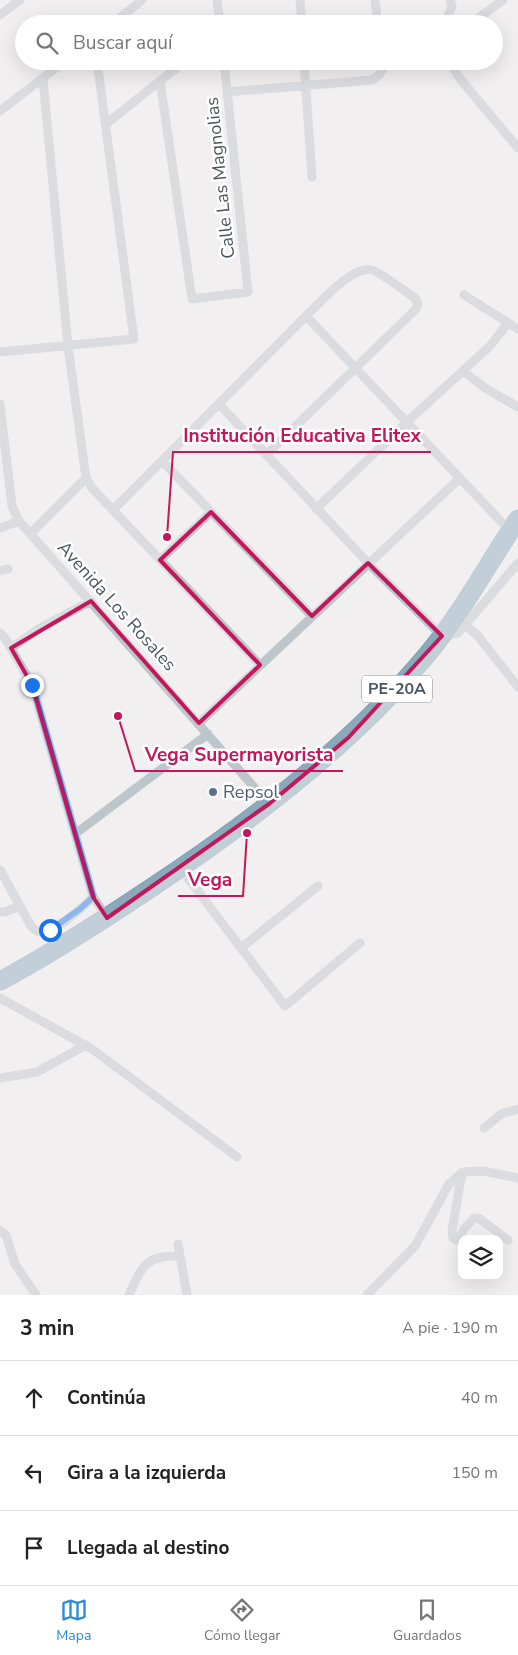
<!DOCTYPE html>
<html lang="es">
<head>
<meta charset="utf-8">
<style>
	body { margin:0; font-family:"Nunito Sans",sans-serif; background:#f6f6f6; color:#222 }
	.controls { position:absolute; right:15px; bottom:15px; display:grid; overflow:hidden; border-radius:10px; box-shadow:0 5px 20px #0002 }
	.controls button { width:45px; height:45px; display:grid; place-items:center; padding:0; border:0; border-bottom:1px solid #e0e0e0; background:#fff; color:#222; font:25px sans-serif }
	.stop { position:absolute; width:15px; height:15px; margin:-11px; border:4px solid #1a73e8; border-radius:50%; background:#fff }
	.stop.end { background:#1a73e8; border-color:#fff; box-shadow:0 1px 5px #0008 }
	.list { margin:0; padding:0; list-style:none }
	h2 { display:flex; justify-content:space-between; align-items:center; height:65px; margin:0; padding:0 20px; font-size:21px }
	h2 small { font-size:16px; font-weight:400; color:#767676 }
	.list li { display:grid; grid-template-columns:32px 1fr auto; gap:15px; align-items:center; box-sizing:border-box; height:75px; padding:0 20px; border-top:1px solid #e0e0e0 }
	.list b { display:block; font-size:19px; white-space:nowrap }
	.list em { font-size:16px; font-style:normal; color:#767676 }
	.icon { flex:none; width:28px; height:28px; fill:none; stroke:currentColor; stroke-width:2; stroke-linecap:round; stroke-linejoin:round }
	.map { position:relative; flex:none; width:518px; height:1295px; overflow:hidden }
	.search { position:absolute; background:#fff; box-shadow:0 5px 20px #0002; left:15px; right:15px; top:15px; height:55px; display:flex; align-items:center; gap:12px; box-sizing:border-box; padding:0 18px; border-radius:28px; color:#767676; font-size:19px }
	.sheet { height:290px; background:#fff }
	nav { display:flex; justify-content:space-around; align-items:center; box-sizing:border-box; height:70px; border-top:1px solid #e0e0e0; background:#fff; font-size:14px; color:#767676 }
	nav a { display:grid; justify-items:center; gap:2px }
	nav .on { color:#268cd5 }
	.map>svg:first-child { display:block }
</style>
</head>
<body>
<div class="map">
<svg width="518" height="1295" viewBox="0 0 518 1295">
	<rect width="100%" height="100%" fill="#f2eff0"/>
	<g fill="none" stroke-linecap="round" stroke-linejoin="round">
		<g stroke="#7694a6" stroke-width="19">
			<path id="highway" d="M0 981C51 954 100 922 148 890 246 825 343 752 420 663 458 620 486 567 518 519"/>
		</g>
		<path stroke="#bcc6cb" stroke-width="9" d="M217 0 220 24
			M300 0 302 24
			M375 0 378 24
			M0 15 20 0
			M112 24 142 0
			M445 24 452 6 450 0
			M470 24 503 0
			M304 61 312 177
			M449 61 461 80 518 148
			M43 79 68 346 86 478 92 488 260 665
			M160 81 192 299 248 292 224 61
			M227 92 372 80 379 75 384 67 383 61
			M0 111 65 61
			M106 124 185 61
			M464 295 518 329
			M306 316 510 531
			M0 352 134 339 97 61
			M463 371 485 388 518 407
			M0 404 12 506 19 521 269 804
			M219 404 368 563 442 636 458 633 518 563
			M162 461 312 616
			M316 509 407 422 490 346 508 323
			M113 510 306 316C320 303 352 265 372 270 380 272 406 292 415 298L418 304 415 310 266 455
			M0 528 19 521
			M31 533 86 478
			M160 560 211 512
			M0 571 8 569
			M465 625 478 636 518 687
			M0 633 5 638 32 685 93 897 107 918
			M11 648 40 628 91 601
			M199 723 460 478
			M75 834 208 734
			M181 869 285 1006 360 943
			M0 870 31 926C34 929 36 932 41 932 55 933 83 907 93 897
			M0 912H5L20 906
			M241 948 318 886
			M0 998 92 1049 237 1157
			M0 1078 37 1072 86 1045
			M484 1128 501 1114 518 1109
			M0 1230 6 1235 15 1264 36 1295
			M508 1240 480 1219 474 1218 464 1229 459 1239 456 1240 453 1238 452 1231 460 1184 463 1172 483 1171 518 1178
			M178 1244 187 1295
			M129 1295C143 1265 145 1255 180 1256
			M367 1295 415 1246 449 1184 463 1172"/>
		<use href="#highway" stroke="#8aa9bb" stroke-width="18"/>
	</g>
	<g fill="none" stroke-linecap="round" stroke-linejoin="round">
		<path stroke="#1a73e8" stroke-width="6" d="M32 685 93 897 80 909 50 930"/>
	</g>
	<path d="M0 0H518V1295H0ZM211 512 312 616 368 563 442 636 348 738 269 804 107 918 93 897 32 685 11 648 91 601 199 723 260 665 160 560Z" fill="#f2eff0" fill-opacity=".55" fill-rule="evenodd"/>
	<path fill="none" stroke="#c2185b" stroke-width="4" stroke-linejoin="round" d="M211 512 312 616 368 563 442 636 348 738 269 804 107 918 93 897 32 685 11 648 91 601 199 723 260 665 160 560Z"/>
	<circle fill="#5c6f8a" stroke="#fff" stroke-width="2" cx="213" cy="792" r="5"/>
	<g text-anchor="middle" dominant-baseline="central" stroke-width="5" stroke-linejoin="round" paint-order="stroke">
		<rect fill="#fff" stroke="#80888c" stroke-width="1" x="362" y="675.5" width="70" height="27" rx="4"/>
		<g font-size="16" font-weight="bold" fill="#49555b">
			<text x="397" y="689">PE-20A</text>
		</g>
		<g font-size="18" fill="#49555b" stroke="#fff">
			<text transform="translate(220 178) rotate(-96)">Calle Las Magnolias</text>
			<text transform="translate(117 606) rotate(48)">Avenida Los Rosales</text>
		</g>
		<g font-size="18" fill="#4e5e75" stroke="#fff" text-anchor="start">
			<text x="223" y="792">Repsol</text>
		</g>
	</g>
	<path fill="none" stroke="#c2185b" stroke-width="2" d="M167 537L173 452H431M118 716L135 771H343M247 833L243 896H178"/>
	<g fill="#c2185b" stroke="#fff" stroke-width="2">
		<circle cx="167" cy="537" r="5"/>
		<circle cx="118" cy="716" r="5"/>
		<circle cx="247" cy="833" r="5"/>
	</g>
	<g font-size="19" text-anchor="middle" font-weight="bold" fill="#c2185b" stroke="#fff" stroke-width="5" stroke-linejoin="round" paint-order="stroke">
		<text x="302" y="442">Institución Educativa Elitex</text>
		<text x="239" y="761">Vega Supermayorista</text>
		<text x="210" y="886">Vega</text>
	</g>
</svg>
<div class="controls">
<button><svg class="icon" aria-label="layers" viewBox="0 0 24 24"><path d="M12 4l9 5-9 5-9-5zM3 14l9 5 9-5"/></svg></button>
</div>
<div class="stop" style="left:50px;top:930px"></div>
<div class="stop end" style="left:32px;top:685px"></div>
<div class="search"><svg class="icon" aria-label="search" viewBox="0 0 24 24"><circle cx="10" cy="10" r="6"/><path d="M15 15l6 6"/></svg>Buscar aquí</div>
</div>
<section class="sheet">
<h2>3 min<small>A pie · 190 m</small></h2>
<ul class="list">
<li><svg class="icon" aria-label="ahead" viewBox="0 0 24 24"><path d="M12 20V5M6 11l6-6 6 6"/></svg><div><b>Continúa</b></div><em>40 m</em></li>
<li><svg class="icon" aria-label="left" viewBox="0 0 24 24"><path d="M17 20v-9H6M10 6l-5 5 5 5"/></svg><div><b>Gira a la izquierda</b></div><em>150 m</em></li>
<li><svg class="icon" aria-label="arrive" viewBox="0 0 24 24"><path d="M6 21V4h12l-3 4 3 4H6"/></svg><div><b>Llegada al destino</b></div></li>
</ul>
</section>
<nav>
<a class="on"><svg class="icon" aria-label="map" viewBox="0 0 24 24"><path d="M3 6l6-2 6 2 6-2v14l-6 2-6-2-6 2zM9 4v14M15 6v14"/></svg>Mapa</a>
<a><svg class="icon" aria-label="directions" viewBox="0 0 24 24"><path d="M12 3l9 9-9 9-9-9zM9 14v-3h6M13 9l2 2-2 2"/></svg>Cómo llegar</a>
<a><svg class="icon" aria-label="saved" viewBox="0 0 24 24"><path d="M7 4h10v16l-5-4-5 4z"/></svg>Guardados</a>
</nav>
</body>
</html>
